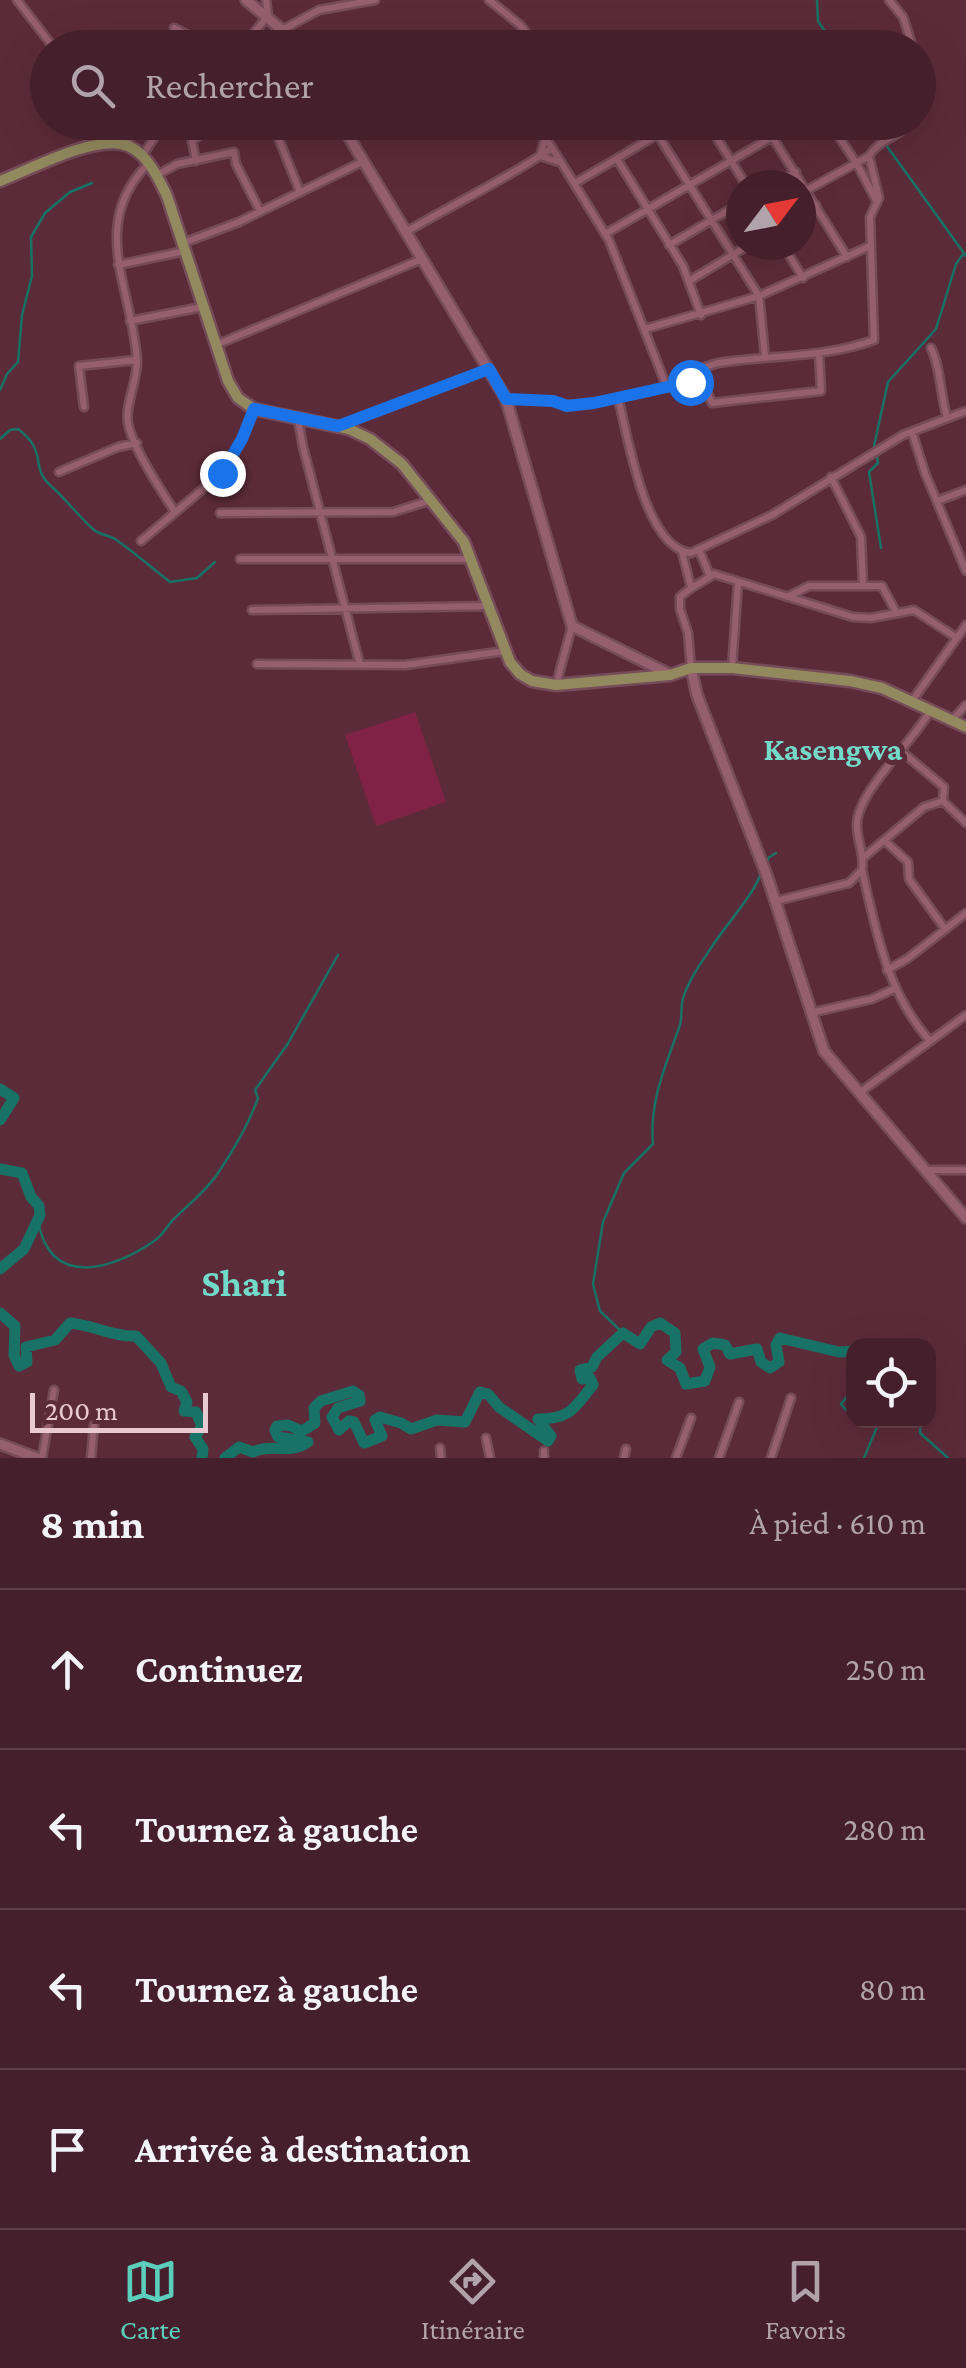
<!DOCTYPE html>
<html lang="fr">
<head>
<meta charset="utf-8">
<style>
	body { margin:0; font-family:"Crimson Pro",serif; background:#4f2d38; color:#f1f3f6 }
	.controls { position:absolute; right:30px; bottom:30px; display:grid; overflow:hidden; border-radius:20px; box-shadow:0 10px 40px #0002 }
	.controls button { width:90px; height:90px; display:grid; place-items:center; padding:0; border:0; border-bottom:2px solid #5d3e48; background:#45202c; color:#f1f3f6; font:50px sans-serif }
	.compass { position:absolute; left:726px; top:170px; width:90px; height:90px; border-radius:50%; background:#45202c; box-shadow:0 10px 40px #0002; rotate:58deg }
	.scale { position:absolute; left:30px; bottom:25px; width:178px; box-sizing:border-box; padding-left:10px; border:5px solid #eacad2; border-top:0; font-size:28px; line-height:35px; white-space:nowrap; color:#eacad2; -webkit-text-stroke:8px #5c2b3a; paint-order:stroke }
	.stop { position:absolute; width:30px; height:30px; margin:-22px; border:8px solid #1a73e8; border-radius:50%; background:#fff }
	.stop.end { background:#1a73e8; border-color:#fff; box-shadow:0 2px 10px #0008 }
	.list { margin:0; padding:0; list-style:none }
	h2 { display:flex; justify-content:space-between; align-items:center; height:130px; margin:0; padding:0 40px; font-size:42px }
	h2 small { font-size:32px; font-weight:400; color:#b0a3a9 }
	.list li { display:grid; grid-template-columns:65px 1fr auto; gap:30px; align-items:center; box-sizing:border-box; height:160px; padding:0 40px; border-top:2px solid #5d3e48 }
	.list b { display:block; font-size:38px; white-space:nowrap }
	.list em { font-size:32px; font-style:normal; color:#b0a3a9 }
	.icon { flex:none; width:55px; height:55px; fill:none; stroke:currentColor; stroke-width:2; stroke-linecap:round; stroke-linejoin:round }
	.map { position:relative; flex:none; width:966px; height:1458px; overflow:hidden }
	.search { position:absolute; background:#45202c; box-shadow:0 10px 40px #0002; left:30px; right:30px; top:30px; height:110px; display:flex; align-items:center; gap:25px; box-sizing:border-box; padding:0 35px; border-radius:55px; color:#b0a3a9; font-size:38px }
	.sheet { height:770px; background:#45202c }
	nav { display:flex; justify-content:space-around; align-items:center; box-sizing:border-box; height:140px; border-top:2px solid #5d3e48; background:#45202c; font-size:28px; color:#b0a3a9 }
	nav a { display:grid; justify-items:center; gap:5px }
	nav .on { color:#5bcebc }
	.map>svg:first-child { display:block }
</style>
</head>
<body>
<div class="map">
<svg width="966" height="1458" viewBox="0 0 966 1458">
	<rect width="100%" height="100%" fill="#5c2b3a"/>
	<path fill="#802146" d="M415 712 446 802 376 826 345 735Z"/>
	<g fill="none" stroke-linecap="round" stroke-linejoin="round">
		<path stroke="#187266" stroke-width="2.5" d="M817 0 818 21 836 48
			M877 122 881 138 966 256
			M0 390 7 374 18 362 22 315 32 276 31 237 45 213 70 192 92 183
			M0 439 10 430 18 429C49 452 29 467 51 486 66 499 79 517 94 530 100 535 109 535 115 539 134 552 152 568 170 582L197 578 215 562
			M874 446 888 382 936 329 956 264 964 253
			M877 454 878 463 869 472 881 548
			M767 866 768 858 776 853
			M38 1221C50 1289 113 1270 154 1241 163 1236 167 1225 175 1218 189 1204 207 1190 218 1173 235 1148 248 1126 258 1098L255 1090 287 1045 338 955
			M623 1333 600 1311 593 1284 603 1222 624 1173 653 1144C649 1101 666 1065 680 1025 682 1017 681 1011 682 1003 685 985 701 963 711 948 724 927 754 895 761 873
			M854 1388 841 1404 846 1410 854 1411
			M921 1420 920 1433 948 1458
			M864 1458 880 1420"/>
		<path stroke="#187266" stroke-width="11" d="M0 1089 14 1098 0 1120
			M0 1169 22 1173 31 1197 39 1206 40 1215 24 1249 0 1269
			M0 1313 15 1326 14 1355 19 1366 27 1362 26 1347 55 1340 70 1323C93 1325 113 1337 136 1336L161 1363 171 1387 181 1391 187 1402 184 1411 196 1412 202 1426 195 1437 203 1449 202 1458
			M359 1395 360 1401 338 1408 332 1417 339 1430 349 1421 354 1422 364 1443 382 1436 375 1420 380 1417 401 1423 411 1429 437 1420 465 1422 480 1392 488 1394 499 1407 548 1441 551 1436 538 1419C571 1419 574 1408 593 1385L590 1378 582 1379 580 1370 592 1367 597 1357 623 1333 640 1344 651 1327 660 1323 675 1333 676 1352 667 1360 680 1368 686 1384 705 1381 710 1367 703 1349 713 1343 725 1345 730 1354 757 1349 761 1362 770 1368 779 1362 776 1345 780 1338 839 1352 854 1351
			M225 1458 239 1447 253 1452C272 1443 291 1455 308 1442L278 1437 275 1430 277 1426 288 1425 302 1431 315 1423 314 1408 321 1401 353 1391 359 1395"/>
		<g stroke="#764c5a" stroke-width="11">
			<path id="street" d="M17 0 54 48
				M489 0 520 25 539 48
				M889 0 903 17 913 48
				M174 28 214 48
				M282 30 319 10 375 0
				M241 48 268 16 266 0
				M918 59C932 80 932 92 918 113
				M115 122 132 146
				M272 122 300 192
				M548 122 546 138 609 240 666 385
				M707 122 746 185
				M763 122 847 257
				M818 122 821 127 831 125 857 164 877 202
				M658 135 759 296 765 356
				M545 139 540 156 559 162
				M143 155 164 122
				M617 159 683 266 701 315
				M196 161 192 141 217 122
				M148 164C87 225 134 292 137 362 137 382 125 404 128 423 132 447 162 492 175 512
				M157 175 177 164 234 152 236 164 260 211
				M575 183 679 122
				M773 185 796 172
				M807 190 869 156
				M801 214 816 205
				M406 232C455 203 505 180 552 148
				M605 234 798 122
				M183 243 239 222 364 161
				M669 245 741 203
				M783 245 803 278
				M118 265 185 251
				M689 281 749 245
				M130 321 202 307
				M645 329 759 296 870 246
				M216 345 422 259
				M931 348C941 368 940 395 947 417
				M691 382 703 383 712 403 821 391 819 353
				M618 398C628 435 644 548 691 553L772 515 903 435 966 411
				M506 399 553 401 567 405 594 403 690 382 705 367 718 363C770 355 825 358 874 340L870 217 879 198 869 156C880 138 899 138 911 122
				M84 407 79 366 136 360
				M298 419 303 447 360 665
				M339 426 489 369
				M912 432 925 473 966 571
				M59 472 118 447 137 443
				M831 477 861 537 863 586H882L896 612
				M937 501 966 490
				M220 513 393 512 432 500
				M141 541 222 473 242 439 254 409
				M699 550 710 576
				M682 552 691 587
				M240 559H472
				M787 597 809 586H863
				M252 610 489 606
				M257 664 405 665 505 651
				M691 668 688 633 680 609V597C690 587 703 582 714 574L853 617 871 618 914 610 957 638
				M732 668 738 583
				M556 685 572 626
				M912 701 966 625
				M953 719 966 705
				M901 751 944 787 943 801
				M943 801 966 823
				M885 841 908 862 909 879 945 929
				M864 857 924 807 943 801
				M776 901 849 883 862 870
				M887 970 907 959 966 913
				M810 1013 872 999 896 988
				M930 1041C887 993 876 931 862 870 865 853 856 839 857 823 859 790 913 742 930 711
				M859 1093 966 1015
				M928 1170H966
				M486 1438 490 1458
				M440 1448 441 1458
				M42 1458 54 1390
				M91 1458 94 1425
				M544 1458V1451
				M624 1458 626 1449
				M676 1458 691 1418
				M719 1458 739 1402
				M771 1458 791 1398"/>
		</g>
		<g stroke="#764c5a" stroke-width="14">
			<path id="secondary" d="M246 0 282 30 293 48
				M340 122 506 399 572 626 669 674
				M691 668 697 695 767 876 824 1051 966 1218
				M0 1444 37 1458"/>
		</g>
		<g stroke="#764c5a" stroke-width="15">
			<path id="primary" d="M0 181C31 169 89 138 121 144 145 148 158 177 167 196L228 381 238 398 254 409 349 429 370 439 402 464 464 542 510 662 520 674 532 681 556 685 670 675 691 668H732L850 681 882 688 966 727"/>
		</g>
		<use href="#street" stroke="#965f6f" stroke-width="6"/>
		<use href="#secondary" stroke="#965f6f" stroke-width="9"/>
		<use href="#primary" stroke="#928a5e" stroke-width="10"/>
	</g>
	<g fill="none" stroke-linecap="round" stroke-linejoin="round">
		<path stroke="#1a73e8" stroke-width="12" d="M222 473 242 439 254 409 338 426 489 369 506 399 553 401 567 406 594 403 690 382"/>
	</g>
	<g text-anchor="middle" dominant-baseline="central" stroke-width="10" stroke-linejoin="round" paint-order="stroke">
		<g font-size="32" font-weight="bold" fill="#73dac9" stroke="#5c2b3a">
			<text x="833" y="749">Kasengwa</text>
		</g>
		<g font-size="38" font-weight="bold" fill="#73dac9" stroke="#5c2b3a">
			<text x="244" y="1283">Shari</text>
		</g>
	</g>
</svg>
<div class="controls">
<button><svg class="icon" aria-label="locate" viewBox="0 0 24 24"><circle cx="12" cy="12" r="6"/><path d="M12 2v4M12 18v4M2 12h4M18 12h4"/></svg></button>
</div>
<svg class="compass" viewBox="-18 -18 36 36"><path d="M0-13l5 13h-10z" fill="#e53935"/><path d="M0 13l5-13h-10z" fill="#b0a3a9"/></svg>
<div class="scale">200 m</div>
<div class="stop" style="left:690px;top:382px"></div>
<div class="stop end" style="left:222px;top:473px"></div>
<div class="search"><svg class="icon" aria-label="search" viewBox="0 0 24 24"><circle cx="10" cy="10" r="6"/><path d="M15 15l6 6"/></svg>Rechercher</div>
</div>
<section class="sheet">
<h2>8 min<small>À pied · 610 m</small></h2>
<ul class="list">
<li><svg class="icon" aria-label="ahead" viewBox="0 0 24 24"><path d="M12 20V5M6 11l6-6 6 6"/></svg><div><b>Continuez</b></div><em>250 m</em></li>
<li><svg class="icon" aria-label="left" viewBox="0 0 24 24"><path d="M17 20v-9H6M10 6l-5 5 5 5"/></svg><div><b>Tournez à gauche</b></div><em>280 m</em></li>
<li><svg class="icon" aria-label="left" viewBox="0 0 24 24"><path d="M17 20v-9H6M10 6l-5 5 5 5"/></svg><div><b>Tournez à gauche</b></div><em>80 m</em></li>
<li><svg class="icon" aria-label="arrive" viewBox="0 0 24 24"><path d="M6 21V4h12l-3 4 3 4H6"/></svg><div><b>Arrivée à destination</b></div></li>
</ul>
</section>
<nav>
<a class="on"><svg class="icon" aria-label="map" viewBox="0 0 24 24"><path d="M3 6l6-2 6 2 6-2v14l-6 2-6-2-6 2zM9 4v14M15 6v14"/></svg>Carte</a>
<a><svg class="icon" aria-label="directions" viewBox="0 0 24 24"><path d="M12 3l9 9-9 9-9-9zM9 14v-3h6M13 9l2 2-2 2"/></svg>Itinéraire</a>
<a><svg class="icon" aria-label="saved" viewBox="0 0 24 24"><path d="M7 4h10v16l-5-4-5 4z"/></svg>Favoris</a>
</nav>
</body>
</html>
